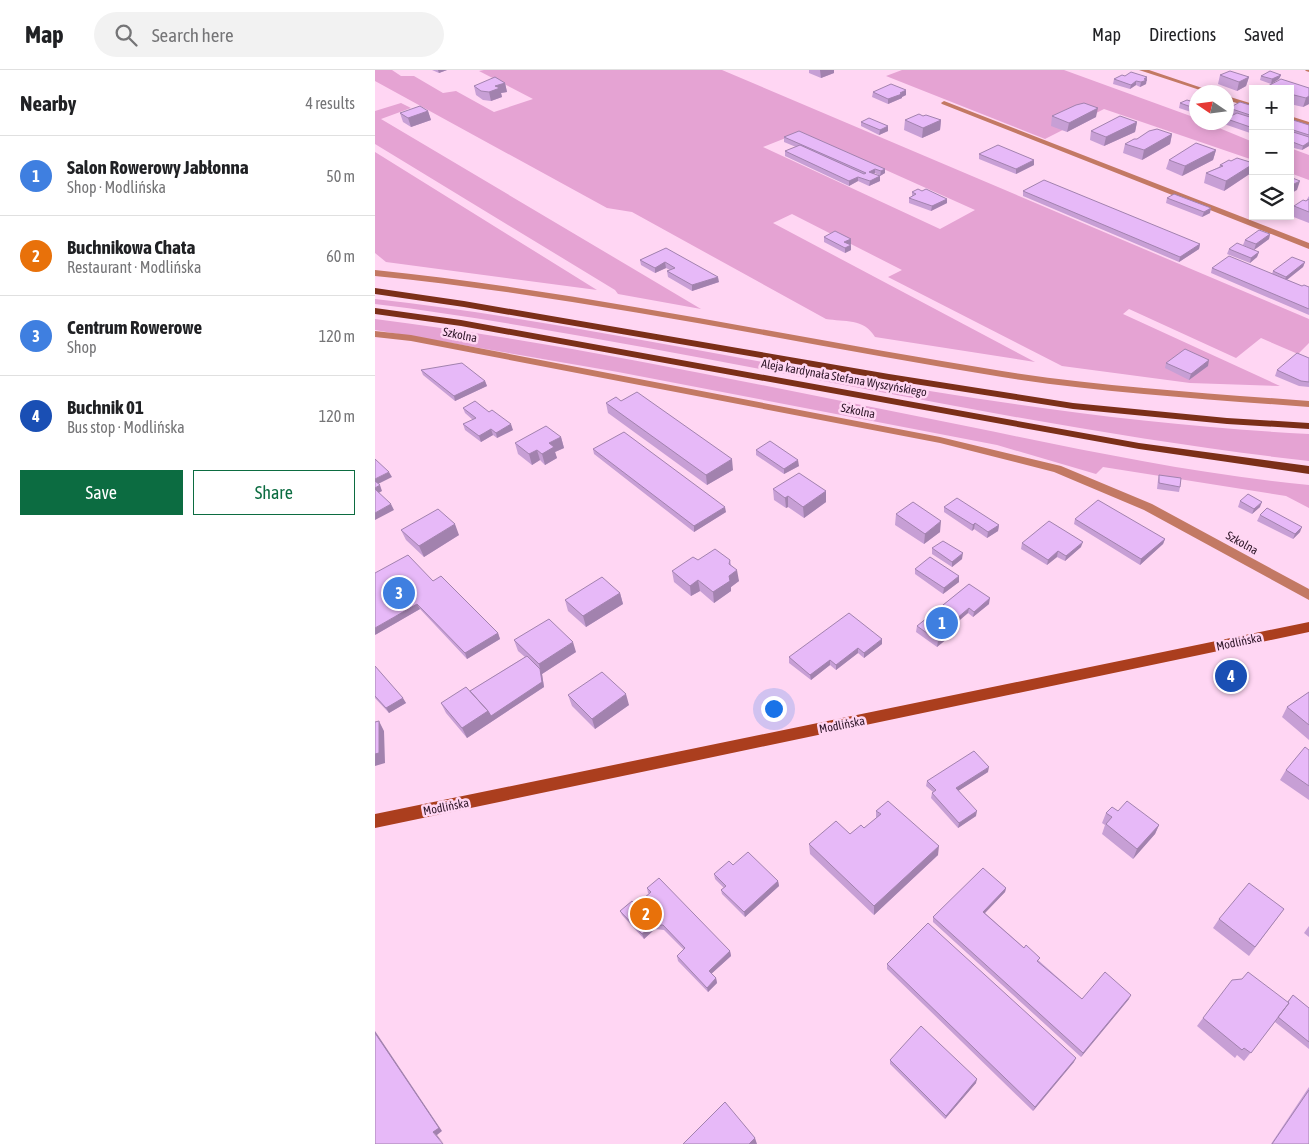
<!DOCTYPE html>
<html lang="en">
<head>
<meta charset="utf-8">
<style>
	body { margin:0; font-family:"Asap Condensed",sans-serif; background:#f2f2f2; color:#202124 }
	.controls { position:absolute; right:15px; top:15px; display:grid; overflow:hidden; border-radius:0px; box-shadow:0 2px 8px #0003 }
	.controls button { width:45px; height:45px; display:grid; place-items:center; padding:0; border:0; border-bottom:1px solid #e0e0e0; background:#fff; color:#202124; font:25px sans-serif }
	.compass { position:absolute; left:814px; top:15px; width:45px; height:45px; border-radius:50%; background:#fff; box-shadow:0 2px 8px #0003; rotate:283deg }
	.you { position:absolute; left:398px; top:638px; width:18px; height:18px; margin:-12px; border:4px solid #fff; border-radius:50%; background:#1a73e8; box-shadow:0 0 0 8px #1a73e833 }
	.badge { display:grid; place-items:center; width:32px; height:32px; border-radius:50%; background:#0c6c41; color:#fff; font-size:16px; font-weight:700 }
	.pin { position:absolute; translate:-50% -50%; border:2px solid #fff; box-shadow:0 1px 5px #0006 }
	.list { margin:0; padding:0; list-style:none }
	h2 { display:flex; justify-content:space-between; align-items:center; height:65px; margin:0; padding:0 20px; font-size:21px }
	h2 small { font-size:16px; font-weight:400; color:#757577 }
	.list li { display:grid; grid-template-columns:32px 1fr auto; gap:15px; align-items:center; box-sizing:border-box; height:80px; padding:0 20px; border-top:1px solid #e0e0e0 }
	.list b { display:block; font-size:19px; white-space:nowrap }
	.list p { margin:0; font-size:16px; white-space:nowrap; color:#757577 }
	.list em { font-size:16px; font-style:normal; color:#757577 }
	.actions { display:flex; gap:10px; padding:15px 20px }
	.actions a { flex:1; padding:11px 0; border:1px solid #0c6c41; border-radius:0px; text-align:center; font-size:18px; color:#0c6c41 }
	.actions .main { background:#0c6c41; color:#fff }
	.icon { flex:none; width:28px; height:28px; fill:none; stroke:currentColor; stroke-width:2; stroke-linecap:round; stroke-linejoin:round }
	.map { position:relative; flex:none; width:934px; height:1074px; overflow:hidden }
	header { display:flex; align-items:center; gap:30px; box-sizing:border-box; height:70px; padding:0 25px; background:#fff; border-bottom:1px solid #e0e0e0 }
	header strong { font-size:24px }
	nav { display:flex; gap:28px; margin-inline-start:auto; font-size:18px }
	.search { width:350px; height:45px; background:#f2f2f2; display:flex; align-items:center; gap:12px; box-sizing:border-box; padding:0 18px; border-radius:28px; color:#757577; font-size:19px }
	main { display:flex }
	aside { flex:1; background:#fff }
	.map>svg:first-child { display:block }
</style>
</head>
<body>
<header>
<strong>Map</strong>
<div class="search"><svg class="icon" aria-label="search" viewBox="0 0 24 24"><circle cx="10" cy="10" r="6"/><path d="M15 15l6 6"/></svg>Search here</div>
<nav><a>Map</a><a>Directions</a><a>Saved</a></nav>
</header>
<main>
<aside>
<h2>Nearby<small>4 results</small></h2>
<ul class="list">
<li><span class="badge" style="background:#3f7fe0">1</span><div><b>Salon Rowerowy Jabłonna</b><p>Shop · Modlińska</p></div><em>50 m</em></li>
<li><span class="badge" style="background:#e8710a">2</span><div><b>Buchnikowa Chata</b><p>Restaurant · Modlińska</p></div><em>60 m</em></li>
<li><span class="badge" style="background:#3f7fe0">3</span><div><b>Centrum Rowerowe</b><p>Shop</p></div><em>120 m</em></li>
<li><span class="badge" style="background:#1a4fb4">4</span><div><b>Buchnik 01</b><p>Bus stop · Modlińska</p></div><em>120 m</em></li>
</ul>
<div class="actions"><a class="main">Save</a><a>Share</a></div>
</aside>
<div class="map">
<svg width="934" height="1074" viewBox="0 0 934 1074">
	<rect width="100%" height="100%" fill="#ffd6f3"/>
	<path fill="#e5a3d3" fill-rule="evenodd" d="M0 0H17L26 6H39L68 23 81 21 119 42 158 29 104 1 109 0H347L934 249V273L923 284 886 268 861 288 754 239 748 244 905 316 815 313 687 296 513 207 527 200 417 144 398 153 660 292 500 267C489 248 469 252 451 249L257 142 232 138 0 11ZM426 62 600 140 565 159 388 77Z
		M527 0H689L821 48 822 52 832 53 878 72V90L729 39 670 69 511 6Z
		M26 33 36 38 6 49 326 239 243 224 240 220 0 74V41Z
		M915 78 934 85V110L915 103Z
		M0 82 222 220 11 192 0 183Z
		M0 229C159 247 315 280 473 307 625 334 779 356 934 364V391C712 366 492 318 273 278 182 262 91 245 0 234Z
		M0 249C200 274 398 318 596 357 708 380 820 404 934 415V438L911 426 728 397 721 404 622 375 243 302 0 260Z"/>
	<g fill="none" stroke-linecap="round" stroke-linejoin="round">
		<path fill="#c37964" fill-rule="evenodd" d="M764 0H774L839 22H831Z
			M930 0H934V2L931 1Z
			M852 26 878 34V38L852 30Z
			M569 31 934 173V179L567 34 566 33Z
			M915 46 934 52V56L915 50Z
			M0 200C211 222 418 268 627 301 729 317 832 323 934 331V337C832 329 729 323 627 307 418 273 211 227 0 206Z
			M0 261 36 265 565 367 686 396 777 434 934 519V530L769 440 679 402 565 373 36 271 0 267Z"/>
		<path fill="#ab3e1e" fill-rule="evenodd" d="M934 552V562L0 758V744Z"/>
		<path fill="#7b2f19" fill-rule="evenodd" d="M0 218 89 231 514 304 698 333 852 348 934 353V359L852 354 698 339 514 310 89 237 0 224Z
			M0 238 86 250 764 373 934 396V404L764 379 86 256 0 244Z"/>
	</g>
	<path fill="#c79fd5" d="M57 0H72L64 3Z
		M434 0H459V3L446 8 434 3Z
		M845 5 874 7 871 16 862 21 843 14Z
		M906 5 904 9 896 14 885 10 886 6Z
		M750 6 772 7 771 14 765 17 761 15 755 19 738 14 739 9Z
		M130 13 132 22 126 23 127 27 116 31 108 30 101 25 99 16Z
		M893 16 934 18V34L928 37 915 34V19H893Z
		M498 22 531 25 527 27V28L513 34 497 27Z
		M805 33H822V44L804 38Z
		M878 36V64L849 54V52H852V48L859 45 852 42 854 38Z
		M53 41 56 50 36 57 28 52 25 43Z
		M548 46 566 50 565 60 547 68 529 60 530 50Z
		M677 46 721 47 692 62 676 56Z
		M915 49 934 55V76L927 80 915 77Z
		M486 52 513 61 504 65 486 56Z
		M762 52 760 62 729 76 715 70 716 61Z
		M797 64 795 74 767 90 748 83 750 74 762 69Z
		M409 67 510 99V103L505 106 500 103 499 104 505 106V111L494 116 483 111 474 116 410 86V81L421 77 409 72Z
		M841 80 838 90 807 106 791 99 794 90Z
		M604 84 659 90V95L641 104 604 89Z
		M845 95 876 103 849 121 829 113 831 103 844 97Z
		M547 121 572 129V133L556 141 534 133V128L537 126V122Z
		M648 121 825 174 824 179 804 192 648 126Z
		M878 123V132L875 131Z
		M934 126V153L916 146 919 136 931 131Z
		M792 128 835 143 827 147 791 133Z
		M895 164 894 169 879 180 868 175 870 170Z
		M449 167 476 174 475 175 476 180 470 183 449 172Z
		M291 178 344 212 317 221 293 207 292 201 295 200 291 198 280 203 266 195 265 190Z
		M854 179 884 182 882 187 875 193 852 184Z
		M930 192 928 197 912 210 927 216 934 217V245L836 203 837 198 897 204 898 201Z
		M934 288V317L924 316 900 306 902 300Z
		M791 293 833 296 814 310 790 298Z
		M46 300 110 311 112 316 80 331 48 305Z
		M246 331 358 400 332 415 233 343 231 333Z
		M88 338 138 360 122 368 118 365 106 372 90 360 88 354 98 350 90 343Z
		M186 367 189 378 180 382 182 388 170 395 165 390 157 395 143 384 140 373Z
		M218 379 351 442 319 462 219 384Z
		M381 380 424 396 409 404 381 385Z
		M784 405 805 417 804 422 782 419 783 410Z
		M398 419 451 421V432L429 448 413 437 411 438 399 430Z
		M865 431 885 437 877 444 863 437Z
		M569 437 624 455 623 461 612 468 599 459 597 461 569 442Z
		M521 444 565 462 549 474 520 455Z
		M885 445 925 462 918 469 882 451Z
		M700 449 790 469 788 474 765 495 699 454Z
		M26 460 84 465 49 487 31 470Z
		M647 473 706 477 690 491 682 487 672 495 646 479Z
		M557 478 587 489 577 497 557 484Z
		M323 490H355L356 495 364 511 356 517V521L339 533 325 521 316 526 299 512 297 501Z
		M540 499 584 512 568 524 540 504Z
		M58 511 123 563 125 569 92 589 45 539 0 565Z
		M594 514 614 534 598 547 593 543 578 556 580 557 579 563 562 577 541 562 542 556Z
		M245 523 248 534 211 557 193 541 190 530Z
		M139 570 201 582 167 604 169 617 92 668 71 643 66 633 95 621 150 587 143 581Z
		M507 574 489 588 483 583 461 600 455 595 436 610 414 593V587Z
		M0 596 31 633 14 643 0 628Z
		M934 622V670L907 647 912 637Z
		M193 625 254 635 220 659 197 636Z
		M934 680V730L905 710 911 700Z
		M613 702 583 721 601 746 583 758 556 728 557 723 558 722 551 716 552 711Z
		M501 741 563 785 499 845 435 784 434 774 475 764 489 758 501 748Z
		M743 741 784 755 780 764 758 789 727 764 730 755 727 753 731 743Z
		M358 795 403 811 404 816 370 847 347 824 346 820 349 818 340 809 339 804Z
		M272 818 355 881 356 886 336 904 341 908 342 913 333 922 303 891 302 886 309 880 289 860 280 859 269 869 247 845 245 841 261 835 275 824 273 823Z
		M631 818 630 822 610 843 707 929H754L706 987 558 852V847Z
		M909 839 874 886 838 858 844 849Z
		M934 856V867L929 863Z
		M512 894 699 992 658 1041 512 899Z
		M918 925 934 938V979L900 952 869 991 862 985 860 988 822 956 828 948 912 932Z
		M515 990 601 1013 570 1049 515 994Z
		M934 1017V1074H896Z"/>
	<path fill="#a282ae" d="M63 0H72L64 3Z
		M445 0H459V3L446 8Z
		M906 5 904 9 896 14 897 9Z
		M772 7 771 14 765 17 766 12 769 9Z
		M874 7 871 16 862 21 864 12Z
		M761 11V15L755 19 756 15Z
		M130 13 132 22 126 23 127 27 116 31 114 22 120 16Z
		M531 20V25L527 27V28L513 34V29Z
		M934 26V34L928 37 931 28Z
		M723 38 721 47 692 62 694 53Z
		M53 41 56 50 36 57 33 48Z
		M566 50 565 60 547 68 548 58Z
		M762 52 760 62 729 76 731 67Z
		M513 56V61L504 65 505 60Z
		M797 64 795 74 767 90 769 80Z
		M934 72V76L927 80 928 76Z
		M841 80 838 90 807 106 810 96Z
		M659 90V95L641 104V99Z
		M878 94 876 103 849 121 851 111Z
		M500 99V103L494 106V102Z
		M510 99V103L505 106 506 101Z
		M505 106V111L494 116 495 111Z
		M483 107V111L474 116V111Z
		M925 111 922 120 915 124V116Z
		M572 129V133L556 141 557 136Z
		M836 138 835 143 827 147 829 142Z
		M895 164 894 169 879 180 881 174Z
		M476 169V174L469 177V172Z
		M825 174 824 179 804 192 805 187Z
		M476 175V180L470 183V178Z
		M884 182 882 187 875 193 876 188Z
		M290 192 291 198 280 203V198Z
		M930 192 928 197 909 212 911 207Z
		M343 207 344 212 317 221V215Z
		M834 290 833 296 814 310 816 304Z
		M110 311 112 316 80 331 79 326Z
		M136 354 138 360 122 368 121 363Z
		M116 359 118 365 106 372 104 366Z
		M186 367 189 378 180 382 182 388 170 395 167 384 174 373Z
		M162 380 165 390 157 395 154 384Z
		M357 389 358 400 332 415 331 405Z
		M423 390 424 396 409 404V399Z
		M14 402 17 407 1 415 0 413V409Z
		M5 415 7 421 2 424 0 420V418Z
		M451 421V432L429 448 428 437Z
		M413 426V437L411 438 410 428Z
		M887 432 885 437 877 444 879 439Z
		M16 434 19 440 0 450V443Z
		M350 437 351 442 319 462V456Z
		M566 451 565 462 549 474 550 464Z
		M600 453 599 459 597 461 598 455Z
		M80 454 84 465 49 487 44 476Z
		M624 455 623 461 612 468 613 462Z
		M927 457 925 462 918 469 920 464Z
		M790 469 788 474 765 495 766 489Z
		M708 472 706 477 690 491 691 486Z
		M683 481 682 487 672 495 673 490Z
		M588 483 587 489 577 497V492Z
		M362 500 364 511 356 517V521L339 533 338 522 354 506Z
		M584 506V512L568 524 569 518Z
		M323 510 325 521 316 526 315 516Z
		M245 523 248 534 211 557 208 546Z
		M615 528 614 534 598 547 599 542Z
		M42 534 45 539 0 565V558Z
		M594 538 593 543 574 559 575 554Z
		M580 557 579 563 562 577 563 571Z
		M123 563 125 569 92 589 90 583Z
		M507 569V574L489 588V583Z
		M198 572 201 582 167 604 169 617 92 668 87 658 165 599 164 594Z
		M483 578V583L461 600V595Z
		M455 590V595L436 610 435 605Z
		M251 624 254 635 220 659 217 649Z
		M28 628 31 633 14 643 11 638Z
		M4 651 9 661 10 693 0 696V684Z
		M614 697 613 702 580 723 581 718Z
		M602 741 601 746 583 758 584 753Z
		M784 755 780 764 758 789 762 779Z
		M564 776 563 785 499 845V836Z
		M403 811 404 816 370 847 369 842Z
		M631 818 630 822 607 846 608 842Z
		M279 855 280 859 269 869 267 864Z
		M355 881 356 886 335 905 334 901Z
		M341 908 342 913 333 922 332 918Z
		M756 925 754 929 706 987 708 983Z
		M0 961 67 1061 62 1065 69 1074 58 1062 0 963Z
		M701 988 699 992 658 1041 660 1037Z
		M602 1009 601 1013 570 1049 571 1046Z
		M380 1068 382 1074H374Z"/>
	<path fill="#e7b9f8" stroke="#a282ae" d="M855 1 874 7 864 12 845 5Z
		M895 1 906 5 897 9 886 6Z
		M756 2 772 7 769 9 772 10 766 12 761 11 756 15 739 9 747 5 750 6Z
		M120 7 130 13 120 16 125 18 114 22 106 21 99 16Z
		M906 9 934 18V26L931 28 915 24V19H902L893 16Z
		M516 14 531 20 525 23 527 24 513 29 498 22Z
		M812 30 822 33V39L805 33Z
		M865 32 878 36V46L854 38Z
		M709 33 723 38 694 53 677 46 701 35Z
		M45 36 53 41 33 48 25 43Z
		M862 43 878 48V58L852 49V48Z
		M544 44 548 46 551 45 566 50 548 58 530 50Z
		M745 46 762 52 731 67 716 61Z
		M494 48 513 56 505 60 486 52Z
		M915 49 934 55V65L915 59Z
		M782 59 797 64 769 80 750 74 759 69H762L774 61Z
		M424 61 510 99 506 101 500 99 494 102 505 106 495 111 483 107 474 111 410 81 425 75 489 104 491 103 409 67Z
		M915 61 934 67V72L928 76 915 71Z
		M821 73 841 80 810 96 794 90Z
		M623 75 659 90 641 99 604 84Z
		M862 88 878 93V94L851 111 831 103 848 96 845 95 854 90 856 91Z
		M915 107 925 111 915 116Z
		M669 110 825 174 805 187 648 121Z
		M543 119 547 121 551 119 572 129 557 136 534 128 541 124 537 122Z
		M799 124 836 138 829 142 792 128Z
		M934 129V142L919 136 928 130 931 131Z
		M884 160 895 164 881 174 870 170Z
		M460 161 476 169 469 172 476 175 470 178 449 167Z
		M862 173 884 182 876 188 854 179Z
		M291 178 343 207 317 215 292 201 300 198 290 192 280 198 265 190Z
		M854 186 927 216 929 215 934 217V239L837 198Z
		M917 187 930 192 911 207 898 201Z
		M810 279 834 290 816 304 791 293Z
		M922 283 934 288V312L926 311 902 300Z
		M87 293 110 311 79 326 46 300Z
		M262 322 357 389 331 405 231 333 241 327 246 331Z
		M100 331 114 342 117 340 136 354 121 363 116 359 104 366 88 354 101 348 88 338Z
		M171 356 186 367 174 373 179 377 167 384 162 380 154 384 140 373Z
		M249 362 350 437 319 456 218 379Z
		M395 371 423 390 409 399 381 380Z
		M0 389 14 402 0 409Z
		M424 403 451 421 428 437 413 426 410 428 398 419Z
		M784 405 806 408 805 417 784 413Z
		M0 411 5 415 0 418Z
		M0 419 16 434 0 443Z
		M873 424 887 432 879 439 865 431Z
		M582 428 624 455 613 462 600 453 598 455 569 437Z
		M723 430 790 469 766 489 700 449Z
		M538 432 566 451 550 464 521 444Z
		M892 438 927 457 920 464 885 445Z
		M63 439 80 454 44 476 26 460Z
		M674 451 708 472 691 486 683 481 673 490 647 473Z
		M568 471 588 483 577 492 557 478Z
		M340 479 355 490 354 494 362 500 354 506 355 511 338 522 323 510 315 516 297 501 318 487 323 490Z
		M33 485 58 511 66 506 123 563 90 583 42 534 0 558V503Z
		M555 487 584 506 569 518 540 499Z
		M227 507 245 523 208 546 190 530Z
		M594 514 615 528 599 542 594 538 575 554 580 557 563 571 542 556Z
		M474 543 507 569 489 583 483 578 461 595 455 590 435 605 414 587Z
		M174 549 198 572 164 594 139 570Z
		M152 586 165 599 167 612 116 646 113 641 95 621Z
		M0 596 28 628 11 638 0 626Z
		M227 602 251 624 217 649 193 625Z
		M91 617 113 641 87 658 66 633Z
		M934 622V655L912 637Z
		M4 651V683L0 684V652Z
		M930 677 934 680V716L911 700Z
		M599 681 614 697 581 718 602 741 584 753 557 723 561 720 552 711Z
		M513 731 564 776 499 836 434 774 461 751 475 764 486 755 489 758 506 744 501 741Z
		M752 731 784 755 762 779 731 754 737 747 731 743 737 737 743 741Z
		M373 782 403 811 369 842 346 820 351 816 339 804 354 791 358 795Z
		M608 798 631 818 608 842 649 878 651 875 665 888 662 891 707 929 730 902 756 925 708 983 558 847Z
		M284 808 355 881 334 901 341 908 332 918 302 886 310 878 288 855H279L267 864 245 841 257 831 261 835 276 822 272 818Z
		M874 813 909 839 880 877 844 849Z
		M553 853 701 988 660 1037 512 894Z
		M873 902 914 933 876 983 869 978 867 980 828 948 857 910 867 909Z
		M918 925 934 938V972L903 947 914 933 913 932Z
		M546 956 602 1009 571 1046 515 990Z
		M0 963 64 1058 58 1062 68 1074H0Z
		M934 1020V1074H897Z
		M350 1032 380 1068 374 1074H308Z"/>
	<g text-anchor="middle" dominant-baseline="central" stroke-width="5" stroke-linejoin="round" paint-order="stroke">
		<g font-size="12" fill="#2d1527" stroke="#ffd6f3">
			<text transform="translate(85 265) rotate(11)">Szkolna</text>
			<text transform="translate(469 308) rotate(10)">Aleja kardynała Stefana Wyszyńskiego</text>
			<text transform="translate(483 341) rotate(11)">Szkolna</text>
			<text transform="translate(867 473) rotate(29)">Szkolna</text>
			<text transform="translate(864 572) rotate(-12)">Modlińska</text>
			<text transform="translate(467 655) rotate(-11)">Modlińska</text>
			<text transform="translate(71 737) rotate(-11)">Modlińska</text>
		</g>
	</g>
</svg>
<div class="controls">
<button>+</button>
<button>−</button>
<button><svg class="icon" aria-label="layers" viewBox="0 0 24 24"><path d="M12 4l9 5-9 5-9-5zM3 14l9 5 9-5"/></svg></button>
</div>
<svg class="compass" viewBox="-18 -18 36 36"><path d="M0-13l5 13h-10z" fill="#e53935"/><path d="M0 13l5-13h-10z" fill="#757577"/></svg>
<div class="you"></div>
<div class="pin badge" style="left:567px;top:553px;background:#3f7fe0">1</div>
<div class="pin badge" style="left:271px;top:844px;background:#e8710a">2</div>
<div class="pin badge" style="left:24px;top:523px;background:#3f7fe0">3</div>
<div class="pin badge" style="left:856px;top:606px;background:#1a4fb4">4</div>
</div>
</main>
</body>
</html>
